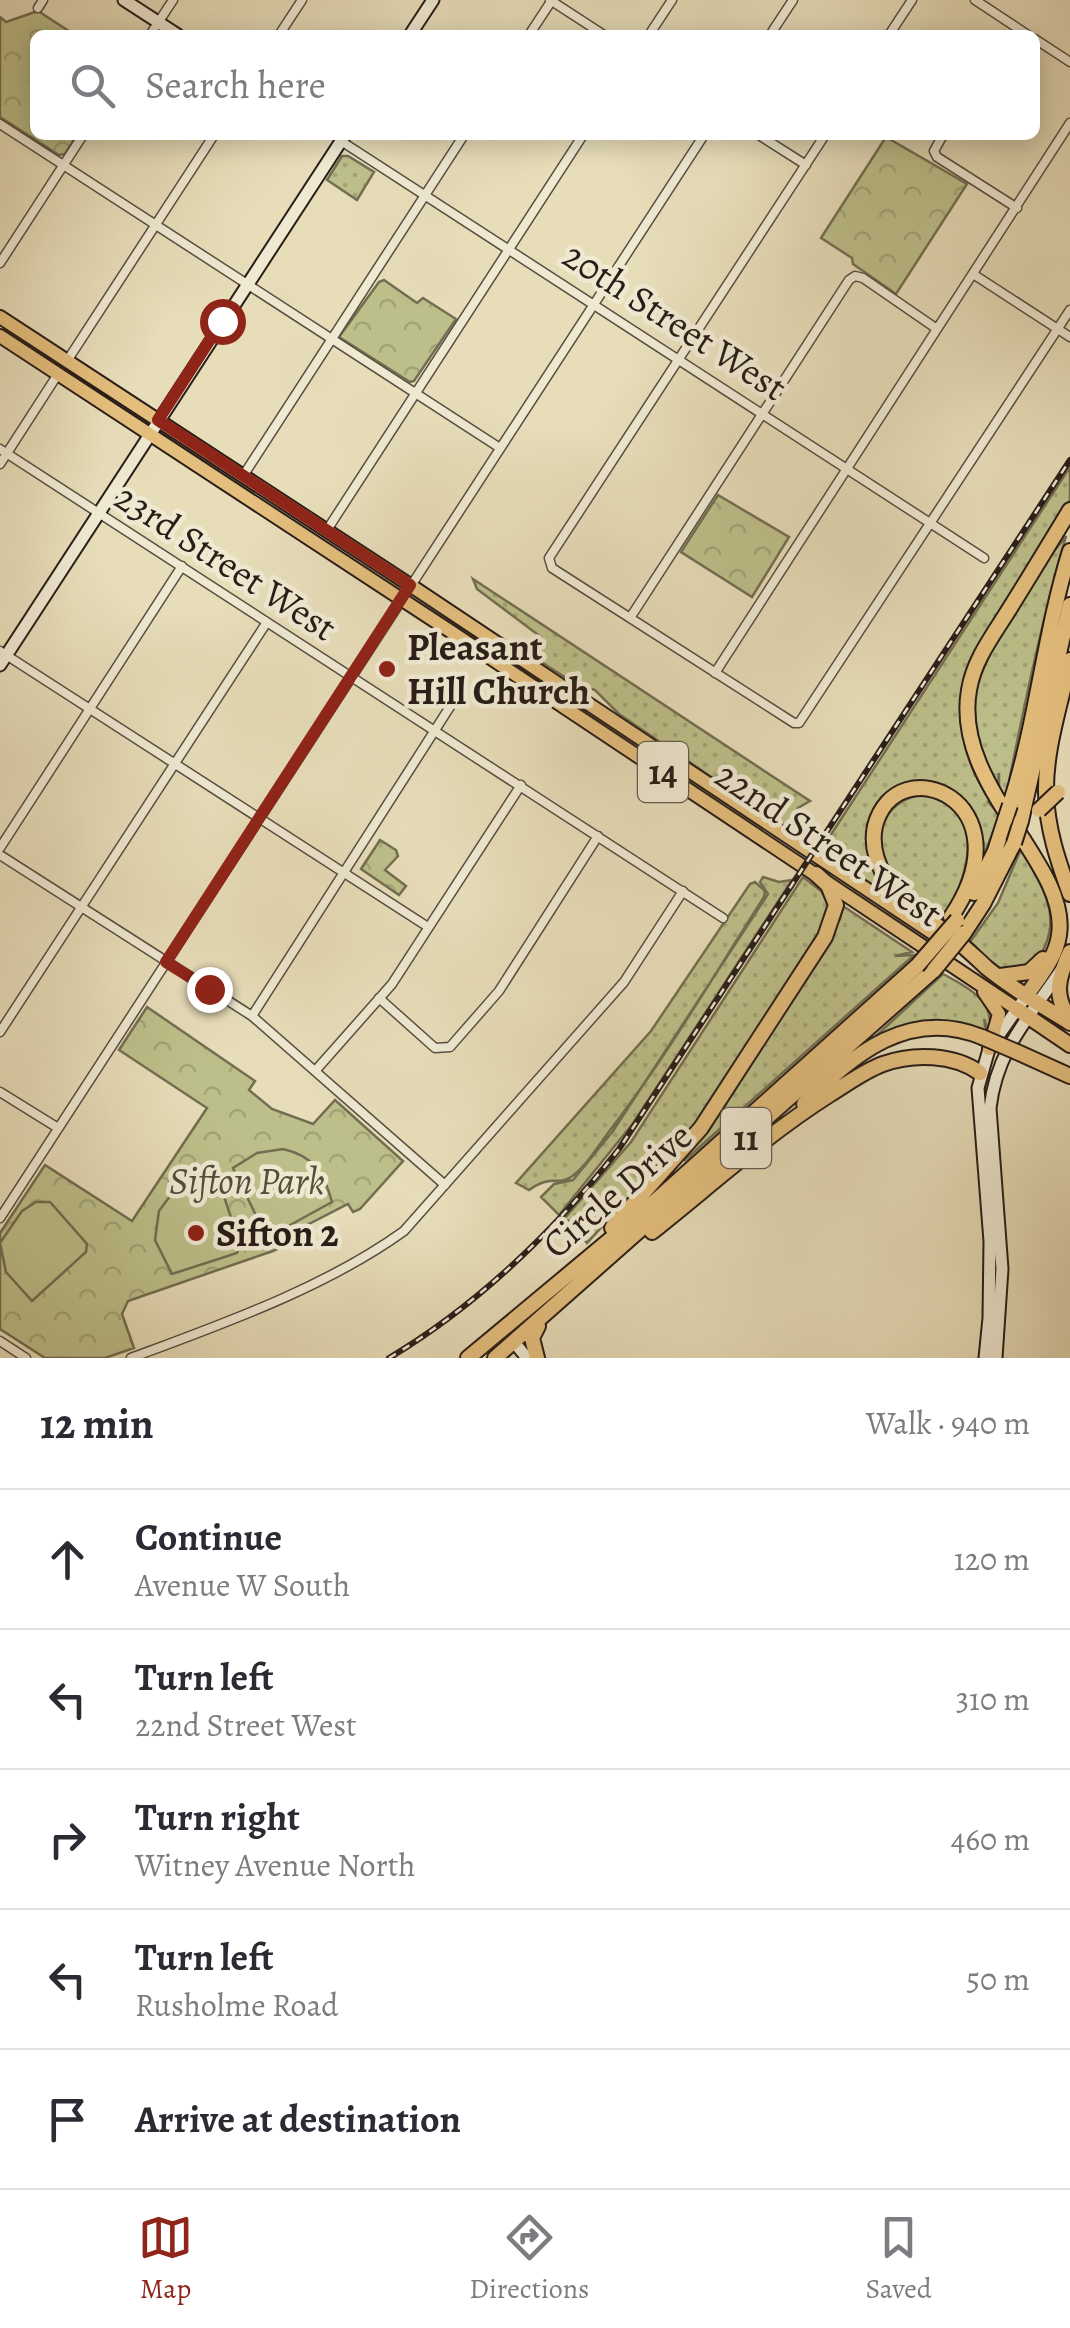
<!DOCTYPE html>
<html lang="en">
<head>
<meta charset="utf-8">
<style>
	body { margin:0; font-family:Alegreya,serif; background:#f2f2f3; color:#2b2b33 }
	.stop { position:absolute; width:30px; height:30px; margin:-22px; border:8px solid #8f2418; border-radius:50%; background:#fff }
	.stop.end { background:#8f2418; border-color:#fff; box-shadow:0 2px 10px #0008 }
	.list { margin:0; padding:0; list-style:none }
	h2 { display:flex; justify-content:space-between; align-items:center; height:130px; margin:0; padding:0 40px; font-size:42px }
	h2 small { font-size:32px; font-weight:400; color:#7c7c81 }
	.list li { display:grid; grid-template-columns:65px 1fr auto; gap:30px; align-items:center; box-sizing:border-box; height:140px; padding:0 40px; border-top:2px solid #e1e1e2 }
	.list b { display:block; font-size:38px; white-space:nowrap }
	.list p { margin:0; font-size:32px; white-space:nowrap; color:#7c7c81 }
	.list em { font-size:32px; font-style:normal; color:#7c7c81 }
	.icon { flex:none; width:55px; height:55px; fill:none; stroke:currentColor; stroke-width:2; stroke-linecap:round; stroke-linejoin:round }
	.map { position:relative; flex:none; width:1070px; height:1358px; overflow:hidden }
	.search { position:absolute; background:#fff; box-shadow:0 5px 25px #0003; left:30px; right:30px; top:30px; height:110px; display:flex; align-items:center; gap:25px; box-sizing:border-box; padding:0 35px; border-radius:15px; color:#7c7c81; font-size:38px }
	.sheet { height:830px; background:#fff }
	nav { display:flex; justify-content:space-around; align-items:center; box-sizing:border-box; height:140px; border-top:2px solid #e1e1e2; background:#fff; font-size:28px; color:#7c7c81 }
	nav a { display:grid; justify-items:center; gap:5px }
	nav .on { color:#8f2418 }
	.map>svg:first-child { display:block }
</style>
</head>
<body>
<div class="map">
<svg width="1070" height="1358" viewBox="0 0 1070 1358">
	<defs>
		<pattern id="grass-dots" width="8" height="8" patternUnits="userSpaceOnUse" patternTransform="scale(2.5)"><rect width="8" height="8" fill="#bdbf8a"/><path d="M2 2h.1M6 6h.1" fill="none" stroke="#a2a476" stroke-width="1.8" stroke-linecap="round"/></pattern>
		<pattern id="park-crowns" width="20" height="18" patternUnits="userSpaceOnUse" patternTransform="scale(2.5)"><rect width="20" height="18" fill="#bdbf8a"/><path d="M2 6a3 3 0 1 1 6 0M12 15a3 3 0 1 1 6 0" fill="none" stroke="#a2a476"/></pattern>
	</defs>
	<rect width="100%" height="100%" fill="#e7ddb9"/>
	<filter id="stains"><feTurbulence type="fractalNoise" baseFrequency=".002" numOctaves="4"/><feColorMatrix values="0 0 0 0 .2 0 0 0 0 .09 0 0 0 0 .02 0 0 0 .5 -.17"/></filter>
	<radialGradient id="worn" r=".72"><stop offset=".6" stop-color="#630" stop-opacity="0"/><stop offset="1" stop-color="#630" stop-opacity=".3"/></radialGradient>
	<path fill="url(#grass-dots)" stroke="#736e51" stroke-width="2.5" d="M342 156H348L374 172 357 200 327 180Z
		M1070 467V500L962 693C960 734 966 769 992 801L988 802 1000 815 982 860C983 819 971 794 929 782L870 821C864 854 874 876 897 900L888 898 819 853Z
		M1066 536C1041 623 1023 712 1005 801L999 792V773L997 789C988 766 974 739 973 714 972 664 1034 575 1066 536Z
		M473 579 810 801 798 808 786 828 619 714 595 690 574 683 524 651 535 647 541 637 477 589Z
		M918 795C993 792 969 884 941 922L935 904 937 920C911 897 867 864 883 824 890 808 901 800 918 795Z
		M1021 849C1045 890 1067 923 1033 966L1003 971 972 949 975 946 970 942 998 903Z
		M763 877 779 882 792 880 634 1122 559 1215 541 1197 554 1184 573 1180 613 1131 768 894 760 882Z
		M803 877 821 891 828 904 819 936 700 1120 587 1243 570 1221 564 1219 631 1142Z
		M755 882 765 891 764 897C714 975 667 1056 611 1129 599 1144 587 1166 571 1177 558 1186 551 1174 529 1190L516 1183 651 1031 750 884Z
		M843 906 912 952 895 956 914 955 684 1161 828 939 840 919Z
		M943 974C967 987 996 1000 989 1033L984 1019 987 1035C939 1019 924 1020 876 1036Z"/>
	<path fill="url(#park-crowns)" stroke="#736e51" stroke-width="2.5" d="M38 11 75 35H35V135H77L65 154 59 155 0 117V17L6 22Z
		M886 137 967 184 896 294 853 264 852 258 821 238Z
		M384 280 417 303 423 298 456 319 414 381 410 382 339 337 379 282Z
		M718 495 789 537 752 597 681 552Z
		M380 840 396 850 398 856 385 870 406 886 399 895 361 869Z
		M147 1007 255 1081 249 1090 272 1109 313 1124 335 1100 403 1161 360 1209 353 1212 348 1204 307 1225 310 1233 273 1251 128 1301 122 1314 134 1348 105 1358H45L0 1329V1233L45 1165 132 1221 207 1108 119 1050Z"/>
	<path fill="#bdbf8a" stroke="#736e51" stroke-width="2.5" d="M283 1149C314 1156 324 1173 332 1202L270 1236 265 1234 233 1168 257 1153Z
		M218 1178 240 1245 237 1253 172 1274 155 1240 159 1211 173 1192 184 1185Z
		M36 1202H50L87 1244 86 1252 32 1301 6 1272 0 1243 22 1211Z"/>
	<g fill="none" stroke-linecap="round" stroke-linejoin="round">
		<g stroke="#584d40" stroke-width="11">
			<path id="street" d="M550 0 604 35
				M975 0 1028 35
				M38 8 43 0
				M150 35 173 0
				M279 35 302 0
				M529 35 552 0
				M649 35 672 0
				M770 35 793 0
				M889 35 912 0
				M1035 39 1070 62
				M0 124 500 448
				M759 135 806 165
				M825 135 549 558 552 568 794 723H799L1070 310
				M943 135 934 151 937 157 1017 208
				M341 141 984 558
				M0 263 83 135
				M973 274 1070 337
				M67 361 214 135
				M0 449 723 918
				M0 464 58 374
				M243 476 464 135
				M327 530 583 135
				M630 618 849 280 855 276 863 278 937 329
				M0 651 428 927
				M715 673 1070 123
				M0 848 182 566
				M0 855 252 1016 445 1185
				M379 998 435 1048 450 1047 499 991 598 836
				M252 1016 460 691
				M0 1032 267 622
				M316 1070 392 984 521 785
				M0 1092 58 1128
				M0 1218 704 135
				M0 1341 26 1358
				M131 1358C222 1324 325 1288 404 1231L624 982 683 891"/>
		</g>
		<g stroke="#291d18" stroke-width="15">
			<path id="secondary" d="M124 0 178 35
				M410 35 433 0
				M0 665 345 135
				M514 1342 527 1358
				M985 1358 989 1318 990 1241 978 1088 989 1049 1027 995
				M996 1358 1002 1269 990 1108C997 1049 1029 1018 1061 970"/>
		</g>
		<g stroke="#291d18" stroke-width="16">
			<path id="primary" d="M0 317 410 585 949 944
				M0 336 450 631 1017 1009
				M984 992 999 1014 989 1049"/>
		</g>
		<g stroke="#291d18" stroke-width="18">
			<path id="highway" d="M1070 660C1061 703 1045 749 1046 793 1047 829 1058 861 1070 894
				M1010 805C1037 722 1044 634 1070 551
				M1021 821 1070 605
				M974 893 995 851 1005 820
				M951 917C1030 800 896 746 875 826 871 844 876 861 885 877 901 903 930 919 953 938 965 947 976 958 987 968 1012 989 1043 1006 1070 1023
				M964 933 983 904 1014 843
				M1070 952C1058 978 1053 995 1070 1020
				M1000 976 1029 972 1043 959
				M1027 995C1039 977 1056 958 1059 935 1070 863 952 787 969 690 974 659 994 634 1010 608 1030 576 1050 543 1070 510
				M1017 1009 1070 1045
				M1017 1052 1070 1076
				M804 1104C853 1054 909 1007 982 1037
				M612 1228 701 1128 825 937 836 905 828 885 816 874
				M652 1232C710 1186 766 1135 829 1095 847 1084 864 1071 883 1064 913 1053 954 1054 980 1073
				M468 1358 642 1213 917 966
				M495 1358 934 970
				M537 1358 532 1338 538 1326"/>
		</g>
		<use href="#street" stroke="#efe9d2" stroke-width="8"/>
		<use href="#secondary" stroke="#efe9d2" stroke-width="11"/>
		<use href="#primary" stroke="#e4be7c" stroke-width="12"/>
		<use href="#highway" stroke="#e4be7c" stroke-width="14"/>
		<g stroke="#291d18" stroke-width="6">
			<path id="rail" d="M389 1358C478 1305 555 1230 619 1149L1070 460"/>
		</g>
		<use href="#rail" stroke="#efe9d2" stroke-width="2.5" stroke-dasharray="8" stroke-linecap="butt"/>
		<g stroke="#291d18" stroke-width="18" stroke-linecap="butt">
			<path id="highway-bridge" d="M1039 810 1058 792
				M1005 820 1010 805
				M1014 843 1021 821
				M917 966 957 920
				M934 970 964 933
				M982 1037 1017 1052"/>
		</g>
		<use href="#highway-bridge" stroke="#e4be7c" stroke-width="14"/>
	</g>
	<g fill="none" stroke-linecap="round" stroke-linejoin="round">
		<path stroke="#8f2418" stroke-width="12" d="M209 989 166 962 410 585 158 420 222 321"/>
	</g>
	<g fill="#8f2418" stroke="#efe9d2" stroke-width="4">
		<circle cx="387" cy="669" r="10"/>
		<circle cx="196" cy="1233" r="10"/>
	</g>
	<g text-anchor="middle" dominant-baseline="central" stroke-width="9" stroke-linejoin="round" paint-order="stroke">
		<g fill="#efe9d2" stroke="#645a50" stroke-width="2.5">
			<rect x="638" y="742" width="50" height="60" rx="8"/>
			<rect x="721" y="1108" width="50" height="60" rx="8"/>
		</g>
		<g font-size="35" font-weight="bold" fill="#291d18">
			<text x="663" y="772">14</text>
			<text x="746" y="1138">11</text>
		</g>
		<g font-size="38" fill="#291d18" stroke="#efe9d2">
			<text transform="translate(675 321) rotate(33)">20th Street West</text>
			<text transform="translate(226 562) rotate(33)">23rd Street West</text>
			<text transform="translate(829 844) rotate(34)">22nd Street West</text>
			<text transform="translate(617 1190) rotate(-41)">Circle Drive</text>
		</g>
		<g font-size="38" font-weight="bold" fill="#291d18" stroke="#efe9d2" text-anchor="start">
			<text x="407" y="647">Pleasant<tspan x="407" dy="44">Hill Church</tspan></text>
			<text x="216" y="1233">Sifton 2</text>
		</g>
		<g font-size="38" font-style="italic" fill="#554e3a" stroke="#efe9d2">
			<text x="247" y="1181">Sifton Park</text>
		</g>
	</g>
	<rect width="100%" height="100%" filter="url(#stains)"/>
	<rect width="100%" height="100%" fill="url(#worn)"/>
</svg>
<div class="stop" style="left:222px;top:321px"></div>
<div class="stop end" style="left:209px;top:989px"></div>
<div class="search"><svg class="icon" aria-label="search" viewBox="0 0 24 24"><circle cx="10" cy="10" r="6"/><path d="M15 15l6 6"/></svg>Search here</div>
</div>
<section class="sheet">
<h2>12 min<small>Walk · 940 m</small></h2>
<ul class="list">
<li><svg class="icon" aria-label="ahead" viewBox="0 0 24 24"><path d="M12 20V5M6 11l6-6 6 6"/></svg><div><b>Continue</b><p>Avenue W South</p></div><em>120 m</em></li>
<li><svg class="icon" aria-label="left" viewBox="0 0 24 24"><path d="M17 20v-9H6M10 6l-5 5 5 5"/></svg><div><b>Turn left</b><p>22nd Street West</p></div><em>310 m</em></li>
<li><svg class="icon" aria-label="right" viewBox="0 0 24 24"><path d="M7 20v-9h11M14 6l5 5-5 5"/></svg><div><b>Turn right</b><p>Witney Avenue North</p></div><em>460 m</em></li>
<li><svg class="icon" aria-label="left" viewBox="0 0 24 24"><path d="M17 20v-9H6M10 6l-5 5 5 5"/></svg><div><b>Turn left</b><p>Rusholme Road</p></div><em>50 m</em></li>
<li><svg class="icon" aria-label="arrive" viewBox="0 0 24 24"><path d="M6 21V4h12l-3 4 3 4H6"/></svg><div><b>Arrive at destination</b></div></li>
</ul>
</section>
<nav>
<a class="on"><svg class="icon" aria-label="map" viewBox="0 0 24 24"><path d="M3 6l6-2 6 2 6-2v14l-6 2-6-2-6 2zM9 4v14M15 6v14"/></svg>Map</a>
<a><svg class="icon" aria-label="directions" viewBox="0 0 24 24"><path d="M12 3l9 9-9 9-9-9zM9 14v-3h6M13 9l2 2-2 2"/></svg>Directions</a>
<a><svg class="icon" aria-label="saved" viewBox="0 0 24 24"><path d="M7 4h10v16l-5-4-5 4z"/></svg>Saved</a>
</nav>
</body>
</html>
